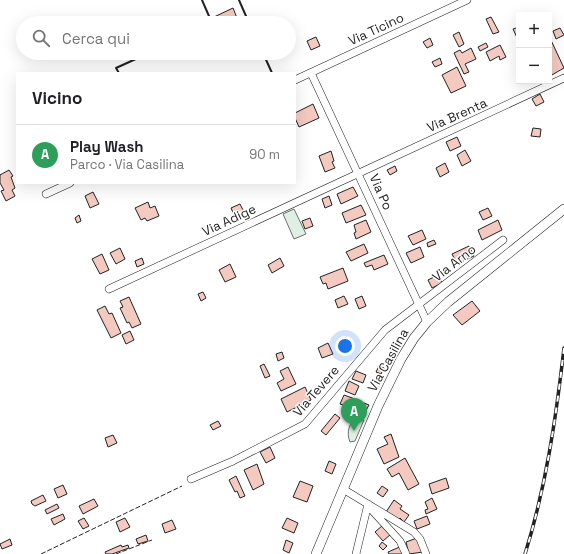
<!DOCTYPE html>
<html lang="it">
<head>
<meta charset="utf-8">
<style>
	body { margin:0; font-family:"Space Grotesk",sans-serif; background:#f2f2f2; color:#202124 }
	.controls { position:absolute; right:12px; top:12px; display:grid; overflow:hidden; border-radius:0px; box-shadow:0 4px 16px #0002 }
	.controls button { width:36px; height:36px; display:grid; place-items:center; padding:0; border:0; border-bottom:1px solid #e0e0e0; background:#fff; color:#202124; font:20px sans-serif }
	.you { position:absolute; left:345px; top:346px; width:14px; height:14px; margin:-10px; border:3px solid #fff; border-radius:50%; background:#1a73e8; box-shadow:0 0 0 6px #1a73e833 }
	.badge { display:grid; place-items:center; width:26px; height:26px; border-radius:50%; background:#2563eb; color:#fff; font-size:13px; font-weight:700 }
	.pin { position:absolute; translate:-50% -33px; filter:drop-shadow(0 1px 2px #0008) }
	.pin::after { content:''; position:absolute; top:21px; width:14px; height:12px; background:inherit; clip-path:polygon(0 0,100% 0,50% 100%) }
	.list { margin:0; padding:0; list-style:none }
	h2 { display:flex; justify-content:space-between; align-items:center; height:52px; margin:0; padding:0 16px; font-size:17px }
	h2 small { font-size:13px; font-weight:400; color:#757577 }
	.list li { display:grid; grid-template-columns:26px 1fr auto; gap:12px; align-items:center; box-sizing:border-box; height:60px; padding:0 16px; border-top:1px solid #e0e0e0 }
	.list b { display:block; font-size:15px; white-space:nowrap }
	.list p { margin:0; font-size:13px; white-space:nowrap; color:#757577 }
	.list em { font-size:13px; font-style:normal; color:#757577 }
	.icon { flex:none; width:22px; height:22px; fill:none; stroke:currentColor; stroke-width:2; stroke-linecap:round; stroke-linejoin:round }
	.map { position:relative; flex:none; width:564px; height:554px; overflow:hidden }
	.search { position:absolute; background:#fff; box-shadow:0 4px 16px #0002; left:16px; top:16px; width:280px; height:44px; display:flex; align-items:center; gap:10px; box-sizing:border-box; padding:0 14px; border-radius:22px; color:#757577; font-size:15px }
	.panel { position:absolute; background:#fff; box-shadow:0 4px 16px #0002; left:16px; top:72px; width:280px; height:112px; border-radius:0px }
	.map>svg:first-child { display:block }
</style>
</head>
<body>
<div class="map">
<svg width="564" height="554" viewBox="0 0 564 554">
	<rect width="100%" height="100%" fill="#fff"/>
	<path fill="#e0efe3" stroke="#6f6f6f" d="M294 209 306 234 294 239 283 214Z
		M357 417 364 420 355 441 350 442C346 432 349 423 357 417Z"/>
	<path fill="#f3c9c0" stroke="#222" d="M233 8 239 23H217L214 17Z
		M491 17 499 32 493 34 486 19Z
		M519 27V42L513 29Z
		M560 28 564 35 556 39 553 31Z
		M459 32 464 44 459 47 453 35Z
		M549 36 564 68 550 76 549 75Z
		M316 37 320 46 311 50 307 41Z
		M430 38 433 45 427 48 423 42Z
		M486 43 488 47 480 51 478 47Z
		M500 45 506 57 500 60 499 56 490 61 486 52Z
		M471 48 476 59 465 64 469 72 464 74 454 53 460 50 462 53Z
		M440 58 442 64 435 67 432 62Z
		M457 67 466 86 451 93 442 75Z
		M540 94 544 102 536 106 532 99Z
		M313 104 319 118 299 127 295 118V113Z
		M533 128 541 129 540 137 531 136Z
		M457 137 461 146 450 151 446 142Z
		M465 150 471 161 462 166 457 155Z
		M331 151 334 161 332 162 335 168 325 172 319 156Z
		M445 163 449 172 440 177 436 168Z
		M395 166 397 171 390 175 387 170Z
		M9 170 13 176 11 177 15 188 12 190 15 196 6 201 1 191 4 190 0 183V175Z
		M353 187 358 196 341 204 337 194Z
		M93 192 99 204 90 208 85 196Z
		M329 196 332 205 325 208 322 199Z
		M148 202 150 208 155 206 159 216 147 221 145 218 141 220 135 208Z
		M240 204 244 212 235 217 231 208Z
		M361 205 366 215 346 223 342 213Z
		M488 208 492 216 483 220 479 212Z
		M79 215 81 221 77 223 75 218Z
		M310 218 313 226 305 229 302 221Z
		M366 220 371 232 356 239 354 233 356 232 354 225Z
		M498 220 502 230 482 240 478 230Z
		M422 230 426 239 413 245 408 236Z
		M434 240 436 244 428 247 427 243Z
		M364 244 368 253 351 261 346 252Z
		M469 246 474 256 457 264 452 254Z
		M420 247 424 257 411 263 406 253Z
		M120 248 125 259 116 264 110 253Z
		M102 254 109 270 100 274 92 259Z
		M384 255 388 264 374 270 372 265 366 267 364 263Z
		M142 258 144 264 137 267 135 261Z
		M280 258 284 266 272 273 268 265Z
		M230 264 236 277 225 282 219 270Z
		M343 268 348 281 328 289 326 283 323 284 320 277Z
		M438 275 442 283 432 288 428 280Z
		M203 292 206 298 201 301 198 294Z
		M344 296 348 304 338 308 335 300Z
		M362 296 366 306 359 309 355 299Z
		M129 297 141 324 132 328 129 322 127 323 120 308 123 307 120 301Z
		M472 301 480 311 462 325 453 315Z
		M105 306 109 314 112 313 121 333 111 338 97 310Z
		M130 331 134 340 126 344 122 335Z
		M328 343 333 354 322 358 318 348Z
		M282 352 284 358 278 361 276 354Z
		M264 364 270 376 265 378 260 366Z
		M379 366 384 368 381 374 376 372Z
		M288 367 296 384 281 391 277 383 284 379 280 371Z
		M356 371 366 375 363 383 352 379Z
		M349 381 359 386 355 395 345 391Z
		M305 387 311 400 287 412 281 399Z
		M344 395 355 399 352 408 340 404Z
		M364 403 369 405 364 414 360 412Z
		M335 414 340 418 326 435 321 431Z
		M218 421 221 426 213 430 210 425Z
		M391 434 399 457 384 464 377 449 388 444 384 437Z
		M113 435 117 443 108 447 105 438Z
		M270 447 275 458 266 463 260 452Z
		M405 458 419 484 408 490 399 473 392 477 387 469Z
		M329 461 336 464 332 474 325 471Z
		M257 464 264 484 253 490 244 470Z
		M236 476 245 496 240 498 237 491 235 492 229 480Z
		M446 478 449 488 432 494 429 484Z
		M300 481 313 486 307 502 293 497Z
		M63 485 67 494 58 498 54 489Z
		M382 486 388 490 383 497 377 493Z
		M43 495 46 501 35 506 32 504 31 501Z
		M432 498 437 509 426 514 425 510 428 509 425 502Z
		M94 499 98 506 83 514 79 506Z
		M394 500 402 506 400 509 409 515 404 522 400 518 398 521 386 512Z
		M57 504 59 508 47 514 45 510Z
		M63 514 65 519 54 525 51 519Z
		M427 516 430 524 417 529 414 521Z
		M84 518 89 526 83 529 78 521Z
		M125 518 130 527 120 532 116 522Z
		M287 518 298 523 294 533 282 528Z
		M172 520 176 529 165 533 162 524Z
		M383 525 391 534 383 541 375 532Z
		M146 535 148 541 138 544 136 539Z
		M417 538 423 552 409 554 406 542Z
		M10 539 12 545 2 549 0 544Z
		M286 540 293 543 289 553 283 550Z
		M382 542 387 546 383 550 379 546Z
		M121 545 122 547 128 545 129 548 112 554H106L105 552Z
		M402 546 405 554H389L388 552Z"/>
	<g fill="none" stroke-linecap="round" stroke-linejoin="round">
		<g stroke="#222" stroke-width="8">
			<path id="minor" d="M311 73 427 322
				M295 80 467 0
				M46 194 70 183
				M109 289 564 78
				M191 479 233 461 305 424 385 330 503 240
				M343 489 414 532 420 539 426 554
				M369 507 400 541 406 554
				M356 554 368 504"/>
		</g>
		<g stroke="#222" stroke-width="10">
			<path id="major" d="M316 554 378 406 401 359 414 338 427 322 448 302 564 209"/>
		</g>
		<use href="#minor" stroke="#fff" stroke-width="7"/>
		<use href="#major" stroke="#fff" stroke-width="9"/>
		<g stroke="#222" stroke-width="3.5">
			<path id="rail" d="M525 554C546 487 556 418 564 348"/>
		</g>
		<use href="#rail" stroke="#fff" stroke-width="2" stroke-dasharray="6" stroke-linecap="butt"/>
		<path stroke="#222" stroke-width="1" stroke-dasharray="5 2" stroke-linecap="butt" d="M41 554 182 486
			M116 554 152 540"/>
		<path stroke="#222" stroke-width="2" d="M202 0 212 23
			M239 0 249 23
			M263 53 272 73
			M119 73 116 68 149 53"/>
	</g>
	<g text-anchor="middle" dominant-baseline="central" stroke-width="3" stroke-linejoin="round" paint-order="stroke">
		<g font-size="13" fill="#222" stroke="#fff">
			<text transform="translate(376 29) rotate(-25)">Via Ticino</text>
			<text transform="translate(457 115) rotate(-24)">Via Brenta</text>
			<text transform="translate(381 192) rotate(66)">Via Po</text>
			<text transform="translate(229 220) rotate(-25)">Via Adige</text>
			<text transform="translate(454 263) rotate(-38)">Via Arno</text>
			<text transform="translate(388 360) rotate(-61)">Via Casilina</text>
			<text transform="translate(316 391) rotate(-49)">Via Tevere</text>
		</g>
	</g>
</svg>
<div class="controls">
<button>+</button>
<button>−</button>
</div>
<div class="you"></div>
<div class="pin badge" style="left:354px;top:431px;background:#2e9e5b">A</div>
<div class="search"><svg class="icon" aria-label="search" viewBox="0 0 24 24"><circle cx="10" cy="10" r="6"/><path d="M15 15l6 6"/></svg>Cerca qui</div>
<section class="panel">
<h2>Vicino<small></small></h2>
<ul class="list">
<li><span class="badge" style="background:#2e9e5b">A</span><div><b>Play Wash</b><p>Parco · Via Casilina</p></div><em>90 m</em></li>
</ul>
</section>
</div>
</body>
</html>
